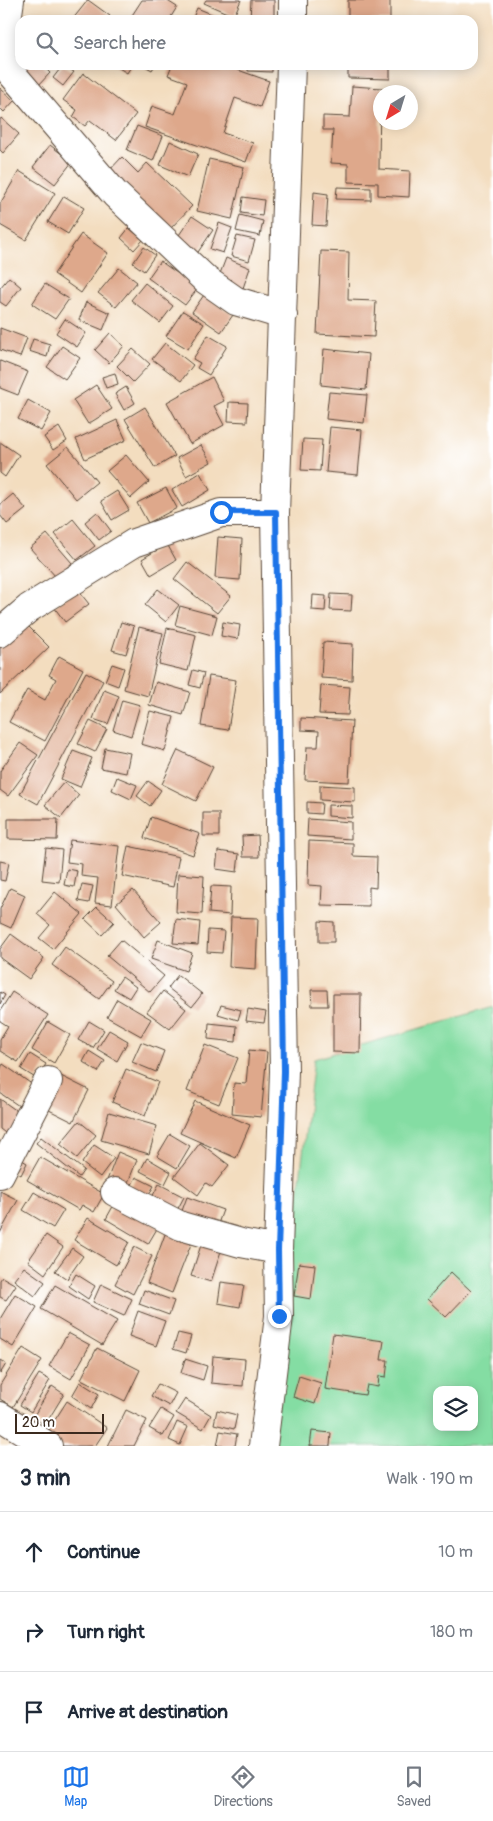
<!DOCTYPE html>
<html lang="en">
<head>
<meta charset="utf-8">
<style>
	body { margin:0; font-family:Pangolin,sans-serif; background:#f6f6f7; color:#1f2937 }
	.controls { position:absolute; right:15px; bottom:15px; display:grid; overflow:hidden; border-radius:10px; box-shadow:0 2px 12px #0003 }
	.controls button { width:45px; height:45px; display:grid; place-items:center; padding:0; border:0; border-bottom:1px solid #e0e1e3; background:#fff; color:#1f2937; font:25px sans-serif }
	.compass { position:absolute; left:373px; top:85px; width:45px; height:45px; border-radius:50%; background:#fff; box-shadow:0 2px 12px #0003; rotate:218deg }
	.scale { position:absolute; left:15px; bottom:12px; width:89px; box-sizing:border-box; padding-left:5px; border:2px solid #3b2a1e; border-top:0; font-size:14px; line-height:18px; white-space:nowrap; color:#3b2a1e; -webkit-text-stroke:4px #fff; paint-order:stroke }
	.stop { position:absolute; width:15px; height:15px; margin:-11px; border:4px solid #1a73e8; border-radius:50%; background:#fff }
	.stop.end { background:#1a73e8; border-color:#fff; box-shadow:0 1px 5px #0008 }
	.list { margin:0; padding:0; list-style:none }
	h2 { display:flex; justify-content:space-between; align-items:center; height:65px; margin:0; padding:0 20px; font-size:21px }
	h2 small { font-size:16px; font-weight:400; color:#747a83 }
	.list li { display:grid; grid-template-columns:32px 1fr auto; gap:15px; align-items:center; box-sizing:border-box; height:80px; padding:0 20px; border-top:1px solid #e0e1e3 }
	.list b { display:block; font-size:19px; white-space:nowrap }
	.list em { font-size:16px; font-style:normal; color:#747a83 }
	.icon { flex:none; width:28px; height:28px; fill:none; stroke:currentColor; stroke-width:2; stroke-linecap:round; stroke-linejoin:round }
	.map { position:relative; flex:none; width:493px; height:1446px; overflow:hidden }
	.search { position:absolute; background:#fff; box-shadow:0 2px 12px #0003; left:15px; right:15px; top:15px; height:55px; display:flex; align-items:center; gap:12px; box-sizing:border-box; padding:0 18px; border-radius:15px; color:#747a83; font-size:19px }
	.sheet { height:305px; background:#fff }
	nav { display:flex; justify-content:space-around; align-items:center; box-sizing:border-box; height:70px; border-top:1px solid #e0e1e3; background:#fff; font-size:14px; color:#747a83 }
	nav a { display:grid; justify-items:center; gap:2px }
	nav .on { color:#1a73e8 }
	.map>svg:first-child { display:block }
</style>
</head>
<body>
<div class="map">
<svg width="493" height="1446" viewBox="0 0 493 1446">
	<rect width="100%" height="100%" fill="#fff"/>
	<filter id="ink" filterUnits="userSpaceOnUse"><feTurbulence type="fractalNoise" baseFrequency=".02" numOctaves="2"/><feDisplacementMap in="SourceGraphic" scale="10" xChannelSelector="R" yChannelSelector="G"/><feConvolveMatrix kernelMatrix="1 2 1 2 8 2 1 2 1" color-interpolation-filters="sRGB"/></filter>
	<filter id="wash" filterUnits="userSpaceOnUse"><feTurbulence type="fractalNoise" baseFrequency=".0096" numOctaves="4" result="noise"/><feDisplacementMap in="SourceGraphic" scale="20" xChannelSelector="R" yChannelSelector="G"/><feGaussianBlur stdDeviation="1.12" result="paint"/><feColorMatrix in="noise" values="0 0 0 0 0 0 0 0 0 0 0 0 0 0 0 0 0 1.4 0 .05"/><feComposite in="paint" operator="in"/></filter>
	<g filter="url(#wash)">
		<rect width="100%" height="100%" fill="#f3ddbf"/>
		<path fill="#84dda3" stroke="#608460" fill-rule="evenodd" d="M493 1007V1446H269L314 1059ZM437 1390H474V1427H437Z"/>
		<g id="blocks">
			<path fill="#dea88b" d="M88 0 110 16 107 20H72Z
				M142 0H166L177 7 169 20H129Z
				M206 0H241L234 16 204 3Z
				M251 0H274V20H250Z
				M348 0H390V20H348Z
				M197 8 221 18 220 20H192Z
				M20 57V65H42L50 73 37 87 13 65Z
				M63 65 74 72 63 86 53 78Z
				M114 65H132L127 73Z
				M143 65H155L152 70Z
				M172 65H224L269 81 260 107 235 98 223 133 253 143 246 162 145 127 152 106 175 114 187 82 168 75Z
				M248 65H272V72L248 71Z
				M348 65H390V79L348 78Z
				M83 73 136 114 116 140 90 120 85 126 73 117 77 110 63 100Z
				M352 86 382 88V92H380L379 169 410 171 409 197 378 195V183L348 182V164L331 163 333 130H323V116L350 117Z
				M0 88 14 101 4 112 0 108Z
				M1 118 19 134 3 153 0 150V120Z
				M137 126 163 136 153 161 127 150Z
				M170 141 198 154 188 177 160 165Z
				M50 145 72 162 55 184 33 167Z
				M122 157 138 173 147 163 192 206 169 230 108 172Z
				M209 159 244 167 232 219 197 211Z
				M19 171 55 193 26 240 0 225V204Z
				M337 187 371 188V200L336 199Z
				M314 192 328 194 326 226 312 225Z
				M64 196 84 208 68 234 48 222Z
				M243 197 264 200 262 216 241 213Z
				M240 215 263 221 260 236 236 231Z
				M192 216 213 230 196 255 175 241Z
				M219 223 232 228 223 253 210 249Z
				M129 228 143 240 134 250 121 238Z
				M81 234 108 253 81 293 54 274Z
				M237 236 255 240 249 261 231 256Z
				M144 247 155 255 144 271 133 263Z
				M321 251 349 252 348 300 376 301 374 337 317 334Z
				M226 258 250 268 243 288 218 279Z
				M160 261 198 288 185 305 148 278Z
				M119 268 137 282 116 307 98 293Z
				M9 277 21 287 6 306 0 302V288Z
				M145 283 173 306 160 323 131 300Z
				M45 284 69 299 55 319 32 304Z
				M204 295 233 315 221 332 192 312Z
				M86 302 110 313 103 330 79 320Z
				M183 311 204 324 188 349 166 336Z
				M65 319 86 333 77 347 56 333Z
				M0 328 27 338 20 357 0 350Z
				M110 333 124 346 109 363 95 350Z
				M208 335 227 346 209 375 197 368 200 363 193 359Z
				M33 339 50 344 47 357 29 351Z
				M165 343 193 365 181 381 152 359Z
				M62 346 80 358 65 379 47 367Z
				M133 349 150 364 133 382 117 366Z
				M324 349 369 354 366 390 321 385Z
				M0 361 28 372 18 395 0 388Z
				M115 373 118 384 106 388 102 377Z
				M212 377 224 401 214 406 224 425 190 444 167 402Z
				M96 385 112 409 88 424 73 400Z
				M126 387 135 403 124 410 115 394Z
				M329 392 367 395 364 423 326 419Z
				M28 400 51 413 41 431 18 419Z
				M229 402 248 403 247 422 228 421Z
				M145 407 175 456 155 468 125 419Z
				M117 420 126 440 85 459 76 439Z
				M59 427 67 441 53 450 44 437Z
				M330 427 362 430 358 475 326 472Z
				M303 439 322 440 320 471 301 470Z
				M0 442 19 455 5 477 0 473Z
				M201 445 211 462 186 476 177 458Z
				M68 447 97 482 76 499 47 464Z
				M126 455 149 482 131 498 107 471Z
				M200 473 210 490 182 507 172 490Z
				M166 488 177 508 148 523 137 503Z
				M117 491 129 510 112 520 101 501Z
				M13 494 26 509 7 524 0 515V505Z
				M97 512 111 531 99 540 85 522Z
				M73 519 95 546 77 560 55 534Z
				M47 534 72 563 56 577 30 548Z
				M218 537 242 539 240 580 215 578Z
				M167 544 176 560 151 575 142 559Z
				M187 562 231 596 217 613 174 579Z
				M77 589 89 604 65 622 54 607Z
				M158 589 179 605 166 622 145 605Z
				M331 594 352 595 351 611 330 610Z
				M313 595 326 596 325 611 312 610Z
				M180 606 217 616 212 635 175 625Z
				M24 622 49 647 0 694V645Z
				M121 622 134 626 126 654 112 650Z
				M223 622 240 625 238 639 221 636Z
				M139 627 163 633 148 696 124 689Z
				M167 628 196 635 188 671 159 664Z
				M323 642 353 644 352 680 321 678Z
				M59 656 83 669 45 741 9 722 27 690 45 700 56 679 49 675Z
				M112 664 124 668 118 686 105 681Z
				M193 670 204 673 200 688 189 685Z
				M86 672 103 681 38 804 20 794Z
				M209 676 236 680 228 730 201 726Z
				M156 682 190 692 183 715 149 705Z
				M321 685 350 687 348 715 319 714Z
				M104 690 119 696 108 724 93 719Z
				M122 700 140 705 131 736 113 730Z
				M150 711 174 717 165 751 141 744Z
				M301 718 352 721 349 782 305 780 307 747H318L319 731 301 730Z
				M90 721 107 729 95 752 78 744Z
				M20 743 38 755 8 796 0 790V771Z
				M105 748 130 753 126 773 101 768Z
				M178 750 213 767 196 801 162 784Z
				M73 751 92 758 80 787 61 779Z
				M117 777 137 785 131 799 112 790Z
				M148 781 161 790 150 806 137 796Z
				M64 782 79 795 61 818 45 805Z
				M320 785 355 787V802L320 800Z
				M307 802 322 803 321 814 307 813Z
				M328 805 352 806V818L328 816Z
				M203 813H219V836H203Z
				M151 817 200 834 193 855 144 838Z
				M8 819H58L57 840 8 839Z
				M308 819 351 822V839L307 836Z
				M258 835 259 857H243L242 836Z
				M70 840 119 846 112 905 95 903 98 878 81 876 82 864 67 862Z
				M309 841 353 843V856L377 857 376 888 369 887V906L321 905 322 886 308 885Z
				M128 846 179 857 173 887 122 876Z
				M46 848 62 850 59 882 42 880Z
				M218 851 239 854 237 872 216 869Z
				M0 861 9 863 5 881 0 880Z
				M67 869 77 871 74 887 64 885Z
				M178 874 204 876 202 914 176 912Z
				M82 884 93 886 89 903 78 901Z
				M211 886 231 887 230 915 209 913Z
				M10 888 25 895 11 928 0 923V909Z
				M133 890 161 922 144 937 116 904Z
				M55 892 82 914 53 949 39 938 50 925 37 914Z
				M97 907 114 922 102 935 85 919Z
				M231 917 258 918 256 969 229 967Z
				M176 919 200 922 198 945 173 943Z
				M319 921 334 922V942H319Z
				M208 930 224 931 222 953 207 952Z
				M11 934 44 958 29 979 0 958V949Z
				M121 940 164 976 150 992 107 956Z
				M158 940 192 953 186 971 151 959Z
				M65 947 112 981 99 999 52 965Z
				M178 975 202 994 192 1007 168 988Z
				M122 977 136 987 129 998 114 989Z
				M311 990H327L328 1006H312Z
				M163 991 186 1009 170 1029 147 1012Z
				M0 992 5 995 0 1004Z
				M12 992 48 1015 18 1062 0 1051V1039L8 1026 0 1021V1011Z
				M333 994H361L360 1053 333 1052Z
				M117 999 151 1019 141 1036 107 1017Z
				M221 1005 241 1010 238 1020 218 1014Z
				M248 1009 266 1012 264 1023 246 1021Z
				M89 1021 104 1030 93 1048 78 1040Z
				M48 1022 70 1035 54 1063 32 1050Z
				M209 1023 237 1026 236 1042 208 1039Z
				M109 1030 128 1041 117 1061 97 1049Z
				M141 1042 164 1051 156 1072 132 1062Z
				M205 1045 238 1058 219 1104 187 1091Z
				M249 1050 267 1052 261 1117 232 1114 234 1083 246 1084Z
				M89 1051 105 1061 98 1072 83 1062Z
				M30 1054 46 1064 37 1079 21 1069Z
				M3 1064 33 1085 19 1106 0 1093V1070Z
				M126 1069 158 1082 145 1116 112 1102Z
				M61 1076 89 1090 73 1122 45 1108Z
				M0 1099 24 1116 9 1136 0 1129Z
				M195 1101 250 1125 236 1158 180 1133Z
				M109 1112 157 1126 149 1154 101 1140Z
				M79 1121 96 1135 77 1158 60 1144Z
				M170 1134 190 1146 177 1168 157 1156Z
				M41 1137 84 1170 79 1177 36 1143Z
				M200 1143 229 1165 212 1187 206 1183 198 1195 174 1177Z
				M94 1145 114 1158 100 1177 82 1163Z
				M118 1152 137 1160 125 1190 106 1183Z
				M17 1157 27 1163 21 1175 11 1168Z
				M40 1157 104 1194 94 1212 82 1205 79 1210 27 1180Z
				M147 1158 171 1172 165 1184 140 1171Z
				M136 1177 154 1186 145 1201 128 1192Z
				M159 1184 184 1197 174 1216 149 1203Z
				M0 1191 18 1200 0 1233Z
				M34 1192 64 1210 53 1228 23 1210Z
				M187 1197 223 1210 215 1232 179 1219Z
				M116 1201 158 1227 148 1244 106 1219Z
				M88 1218 129 1242 116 1265 74 1240Z
				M167 1229 193 1239 172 1293 147 1283Z
				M46 1235 63 1247 45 1274 28 1261Z
				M202 1242 222 1248 211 1282 191 1276Z
				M134 1247 152 1256 133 1294 115 1284Z
				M72 1248 83 1256 67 1279 55 1271Z
				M299 1263 315 1265 311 1299 294 1296Z
				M24 1267 45 1282 35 1296 14 1280Z
				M451 1272 471 1291 446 1317 427 1299Z
				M76 1274 95 1286 88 1299 69 1286Z
				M2 1277 16 1285 6 1300 0 1297V1280Z
				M221 1282 244 1285 240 1307 218 1303Z
				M101 1284 132 1299 124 1316 93 1302Z
				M55 1285 117 1321 102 1345 41 1309Z
				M144 1290 174 1301 169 1315 139 1304Z
				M15 1294 37 1307 13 1347 0 1339V1319Z
				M138 1311 165 1321 156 1346 129 1336Z
				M68 1333 90 1345 71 1379 49 1366Z
				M178 1333 191 1336 186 1353 173 1349Z
				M333 1334 384 1341 381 1360H388L386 1377 379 1376 378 1387 367 1385 365 1395 325 1389Z
				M23 1348 42 1360 13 1407 0 1399V1385Z
				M97 1348 140 1370 125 1401 81 1379Z
				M213 1356 245 1359 243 1386 211 1383Z
				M185 1359 207 1366 203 1380 181 1373Z
				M0 1360 6 1364 0 1374Z
				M39 1374 50 1380 31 1412 20 1405Z
				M299 1376 321 1383 315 1404 293 1397Z
				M80 1382 99 1394 91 1409 72 1396Z
				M158 1384 176 1393 169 1406 151 1396Z
				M52 1386 64 1394 45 1425 33 1417Z
				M185 1399 211 1415 203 1429 176 1413Z
				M67 1401 107 1428 95 1446H63L46 1434Z
				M161 1409 174 1417 163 1436 149 1428Z
				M126 1410 147 1420 134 1446H108Z
				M217 1410 237 1415 234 1429 214 1424Z
				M177 1422 188 1427 180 1445 169 1440Z
				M220 1431 237 1434 235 1446H217Z
				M312 1431 331 1433 330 1446H310Z"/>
		</g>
	</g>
	<g filter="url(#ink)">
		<use href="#blocks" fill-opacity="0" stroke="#574536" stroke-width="1"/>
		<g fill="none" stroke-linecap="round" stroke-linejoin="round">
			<g stroke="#574536" stroke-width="30">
				<path id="street" d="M10 0 1 61 115 194 206 280 236 301 283 315
					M293 20V0
					M0 633 29 608 134 543 221 513H275
					M0 1174 48 1081
					M115 1192 181 1226 241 1243 278 1250
					M0 1416 48 1446
					M263 1446 279 1316 278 1250 284 1071 275 513 291 65"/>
			</g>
			<use href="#street" stroke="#fff" stroke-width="28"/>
		</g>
	</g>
	<g fill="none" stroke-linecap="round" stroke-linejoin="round" filter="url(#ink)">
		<path stroke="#1a73e8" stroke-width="6" d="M221 512H276L284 1071 278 1250 279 1316"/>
	</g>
</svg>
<div class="controls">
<button><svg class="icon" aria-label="layers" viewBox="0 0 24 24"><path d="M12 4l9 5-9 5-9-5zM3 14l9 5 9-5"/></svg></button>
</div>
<svg class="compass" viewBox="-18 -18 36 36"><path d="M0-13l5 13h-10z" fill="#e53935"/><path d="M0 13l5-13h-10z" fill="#747a83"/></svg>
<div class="scale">20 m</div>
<div class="stop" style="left:221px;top:512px"></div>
<div class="stop end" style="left:279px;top:1316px"></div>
<div class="search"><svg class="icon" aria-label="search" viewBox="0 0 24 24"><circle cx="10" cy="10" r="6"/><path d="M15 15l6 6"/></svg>Search here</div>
</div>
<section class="sheet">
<h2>3 min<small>Walk · 190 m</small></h2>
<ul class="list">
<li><svg class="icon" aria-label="ahead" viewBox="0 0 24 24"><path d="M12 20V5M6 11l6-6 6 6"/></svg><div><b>Continue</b></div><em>10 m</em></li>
<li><svg class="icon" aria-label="right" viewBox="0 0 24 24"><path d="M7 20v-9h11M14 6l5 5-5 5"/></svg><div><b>Turn right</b></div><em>180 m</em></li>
<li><svg class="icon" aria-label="arrive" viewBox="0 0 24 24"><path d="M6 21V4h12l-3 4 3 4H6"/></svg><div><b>Arrive at destination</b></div></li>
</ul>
</section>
<nav>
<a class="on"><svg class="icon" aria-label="map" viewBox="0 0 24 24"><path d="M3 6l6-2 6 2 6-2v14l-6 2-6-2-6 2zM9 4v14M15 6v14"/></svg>Map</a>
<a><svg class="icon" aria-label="directions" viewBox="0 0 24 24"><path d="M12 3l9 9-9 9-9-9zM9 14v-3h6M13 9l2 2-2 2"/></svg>Directions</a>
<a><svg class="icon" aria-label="saved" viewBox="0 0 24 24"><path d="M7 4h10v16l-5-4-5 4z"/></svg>Saved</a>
</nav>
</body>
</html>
